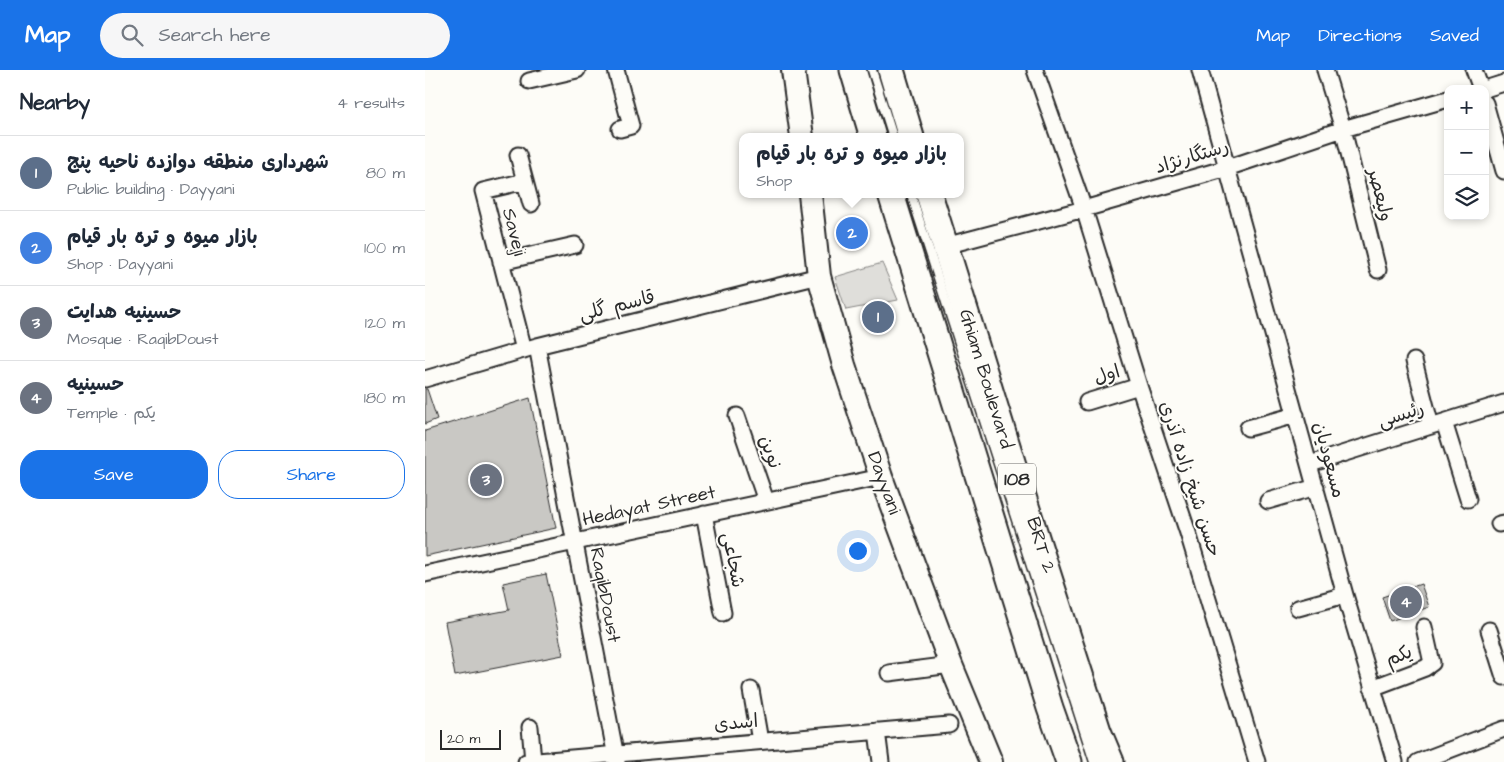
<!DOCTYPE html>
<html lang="en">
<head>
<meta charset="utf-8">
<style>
	body { margin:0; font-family:"Architects Daughter","Playpen Sans Arabic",sans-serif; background:#f6f6f7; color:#1f2937 }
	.controls { position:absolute; right:15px; top:15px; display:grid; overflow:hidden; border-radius:10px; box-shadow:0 2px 8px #0003 }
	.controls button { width:45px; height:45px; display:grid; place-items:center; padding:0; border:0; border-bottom:1px solid #e0e1e3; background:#fff; color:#1f2937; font:25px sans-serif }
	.scale { position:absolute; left:15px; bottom:12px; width:61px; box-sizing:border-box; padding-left:5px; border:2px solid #2b2b2b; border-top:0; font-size:14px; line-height:18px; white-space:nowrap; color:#2b2b2b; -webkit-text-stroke:4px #fdfcf7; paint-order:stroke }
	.you { position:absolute; left:432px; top:480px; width:18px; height:18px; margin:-12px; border:4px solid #fff; border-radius:50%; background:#1a73e8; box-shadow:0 0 0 8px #1a73e833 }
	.badge { display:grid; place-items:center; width:32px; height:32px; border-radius:50%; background:#1a73e8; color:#fff; font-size:16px; font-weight:700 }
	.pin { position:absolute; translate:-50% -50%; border:2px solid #fff; box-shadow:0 1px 5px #0006 }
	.popup { position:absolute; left:314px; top:63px; width:225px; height:65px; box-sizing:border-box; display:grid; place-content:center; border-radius:10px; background:#fff; filter:drop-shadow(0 1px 4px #0005); font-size:16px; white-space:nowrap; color:#747a83 }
	.popup b { font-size:19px; color:#1f2937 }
	.popup::after { content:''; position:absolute; left:50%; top:100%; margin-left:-10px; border:10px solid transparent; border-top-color:#fff }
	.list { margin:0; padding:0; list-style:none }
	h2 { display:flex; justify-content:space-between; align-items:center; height:65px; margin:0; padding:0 20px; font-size:21px }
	h2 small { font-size:16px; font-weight:400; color:#747a83 }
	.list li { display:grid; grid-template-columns:32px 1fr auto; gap:15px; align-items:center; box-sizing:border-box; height:75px; padding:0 20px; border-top:1px solid #e0e1e3 }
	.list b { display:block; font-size:19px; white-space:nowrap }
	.list p { margin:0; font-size:16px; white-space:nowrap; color:#747a83 }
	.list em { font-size:16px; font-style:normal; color:#747a83 }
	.actions { display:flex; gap:10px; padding:15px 20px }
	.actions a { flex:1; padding:11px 0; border:1px solid #1a73e8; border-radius:20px; text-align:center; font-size:18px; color:#1a73e8 }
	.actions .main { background:#1a73e8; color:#fff }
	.icon { flex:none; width:28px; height:28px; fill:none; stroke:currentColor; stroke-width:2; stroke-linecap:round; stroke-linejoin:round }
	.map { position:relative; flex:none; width:1079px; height:692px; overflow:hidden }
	header { display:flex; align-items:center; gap:30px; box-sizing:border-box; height:70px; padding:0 25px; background:#1a73e8; color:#fff }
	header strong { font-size:24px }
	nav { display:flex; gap:28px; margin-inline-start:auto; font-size:18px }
	.search { width:350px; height:45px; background:#f6f6f7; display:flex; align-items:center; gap:12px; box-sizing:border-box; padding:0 18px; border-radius:28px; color:#747a83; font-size:19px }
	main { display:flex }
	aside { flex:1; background:#fff }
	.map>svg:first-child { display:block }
</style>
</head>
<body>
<header>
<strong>Map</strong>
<div class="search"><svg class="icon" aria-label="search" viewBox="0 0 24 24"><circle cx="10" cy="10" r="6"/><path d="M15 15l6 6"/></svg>Search here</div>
<nav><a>Map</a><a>Directions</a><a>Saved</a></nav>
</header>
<main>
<aside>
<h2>Nearby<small>4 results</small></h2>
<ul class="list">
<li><span class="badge" style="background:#5c6f8a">1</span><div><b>شهرداری منطقه دوازده ناحیه پنج</b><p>Public building · Dayyani</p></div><em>80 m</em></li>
<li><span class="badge" style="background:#3f7fe0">2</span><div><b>بازار میوه و تره بار قیام</b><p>Shop · Dayyani</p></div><em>100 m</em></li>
<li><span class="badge" style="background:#6b7280">3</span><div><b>حسینیه هدایت</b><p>Mosque · RaqibDoust</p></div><em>120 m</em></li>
<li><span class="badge" style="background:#6b7280">4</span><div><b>حسینیه</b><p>Temple · یکم</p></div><em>180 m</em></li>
</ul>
<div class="actions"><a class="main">Save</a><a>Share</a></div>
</aside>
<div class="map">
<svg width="1079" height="692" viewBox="0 0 1079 692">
	<rect width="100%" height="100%" fill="#fdfcf7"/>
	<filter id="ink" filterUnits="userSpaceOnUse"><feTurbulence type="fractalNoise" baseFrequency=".02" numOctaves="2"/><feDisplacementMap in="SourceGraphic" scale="10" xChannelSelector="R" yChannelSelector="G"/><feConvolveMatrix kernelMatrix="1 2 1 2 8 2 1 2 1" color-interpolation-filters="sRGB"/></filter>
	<g filter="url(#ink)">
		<path fill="#dfdeda" stroke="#858482" d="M457 193 473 230 421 240 410 207Z"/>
		<path fill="#c9c8c4" stroke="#2b2b2b" d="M0 319H2L12 349 0 354Z
			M105 328 131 458 0 486V361Z
			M121 504 138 585 30 606 20 552 84 540 78 513Z
			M996 514 1004 537 965 551 957 527Z"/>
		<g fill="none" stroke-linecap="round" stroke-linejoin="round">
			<g stroke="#2b2b2b" stroke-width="11">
				<path id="lane" d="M447 0 468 67
					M486 124 669 692"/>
			</g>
			<g stroke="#2b2b2b" stroke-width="19">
				<path id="street" d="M191 0 206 56 195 59
					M610 0 659 139 714 316 763 463 832 692
					M775 0 920 525 970 692
					M900 0 918 59 953 200
					M1049 0 1056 19
					M104 11 152 0
					M1060 19 1079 13
					M1060 33 1079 101
					M93 85 106 134
					M520 176 659 139 802 98 918 59 1023 29
					M76 192 150 175
					M112 276 192 692
					M99 280 58 121 100 111
					M989 291 1006 356
					M0 309 112 276 394 206
					M662 332 714 316
					M312 346 341 431
					M1019 352 1043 429
					M823 358 871 345
					M885 394 1079 333
					M843 431 891 417
					M279 444 298 543
					M1074 454 1079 453
					M0 504 456 407
					M873 538 920 525
					M1064 560 1079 607
					M464 603 526 595
					M947 618 1000 598 1007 593 999 557
					M326 620 335 671
					M105 657 108 691
					M452 661 456 692
					M101 692 524 655
					M993 692 1079 659"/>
			</g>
			<g stroke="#2b2b2b" stroke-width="26">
				<path id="secondary" d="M368 0 377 67
					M385 124 394 206 419 295 456 407 526 595 566 692"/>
			</g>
			<g stroke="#2b2b2b" stroke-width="29">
				<path id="primary" d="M428 0 448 67
					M466 0 486 67
					M466 124 625 638 644 692
					M504 124 592 408 673 661 686 692"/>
			</g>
			<use href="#lane" stroke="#fdfcf7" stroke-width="8"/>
			<use href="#street" stroke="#fdfcf7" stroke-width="15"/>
			<use href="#secondary" stroke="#fdfcf7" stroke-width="22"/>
			<use href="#primary" stroke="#fdfcf7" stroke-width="25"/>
		</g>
	</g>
	<g text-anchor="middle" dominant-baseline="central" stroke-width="4" stroke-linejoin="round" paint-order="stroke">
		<rect fill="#fdfcf7" stroke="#6a6a68" stroke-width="1" x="573" y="393.5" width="38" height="31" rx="4"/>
		<g font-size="18" font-weight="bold" fill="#2b2b2b">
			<text x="592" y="409">108</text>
		</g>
		<g font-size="19" fill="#2b2b2b" stroke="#fdfcf7">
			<text transform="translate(767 87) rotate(-17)">رستگارنژاد</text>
			<text transform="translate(955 125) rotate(76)">ولیعصر</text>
			<text transform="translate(89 162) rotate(76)">Saveji</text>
			<text transform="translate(192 236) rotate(-14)">قاسم گلی</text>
			<text transform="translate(682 305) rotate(-17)">اول</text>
			<text transform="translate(561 309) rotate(73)">Ghiam Boulevard</text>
			<text transform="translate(976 345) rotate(-18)">رئیسی</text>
			<text transform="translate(345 382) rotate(71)">نوین</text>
			<text transform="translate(904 390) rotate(75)">مسعودیان</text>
			<text transform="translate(765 409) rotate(72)">حسن شیخ زاده آذری</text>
			<text transform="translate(459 413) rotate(70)">Dayyani</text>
			<text transform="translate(224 436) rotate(-12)">Hedayat Street</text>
			<text transform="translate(616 475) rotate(72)">BRT 2</text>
			<text transform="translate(308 490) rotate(79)">شجاعی</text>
			<text transform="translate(180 525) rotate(79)">RaqibDoust</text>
			<text transform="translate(974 586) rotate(-21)">یکم</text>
			<text transform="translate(311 653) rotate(-5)">اسدی</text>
		</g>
	</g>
</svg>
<div class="controls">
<button>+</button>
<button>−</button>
<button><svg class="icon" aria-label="layers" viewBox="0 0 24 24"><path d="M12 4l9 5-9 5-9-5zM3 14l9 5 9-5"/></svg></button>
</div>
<div class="scale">20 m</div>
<div class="you"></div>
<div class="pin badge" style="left:453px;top:247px;background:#5c6f8a">1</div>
<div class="pin badge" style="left:427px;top:163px;background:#3f7fe0">2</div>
<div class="popup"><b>بازار میوه و تره بار قیام</b>Shop</div>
<div class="pin badge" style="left:61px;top:410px;background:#6b7280">3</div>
<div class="pin badge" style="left:981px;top:532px;background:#6b7280">4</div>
</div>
</main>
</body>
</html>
